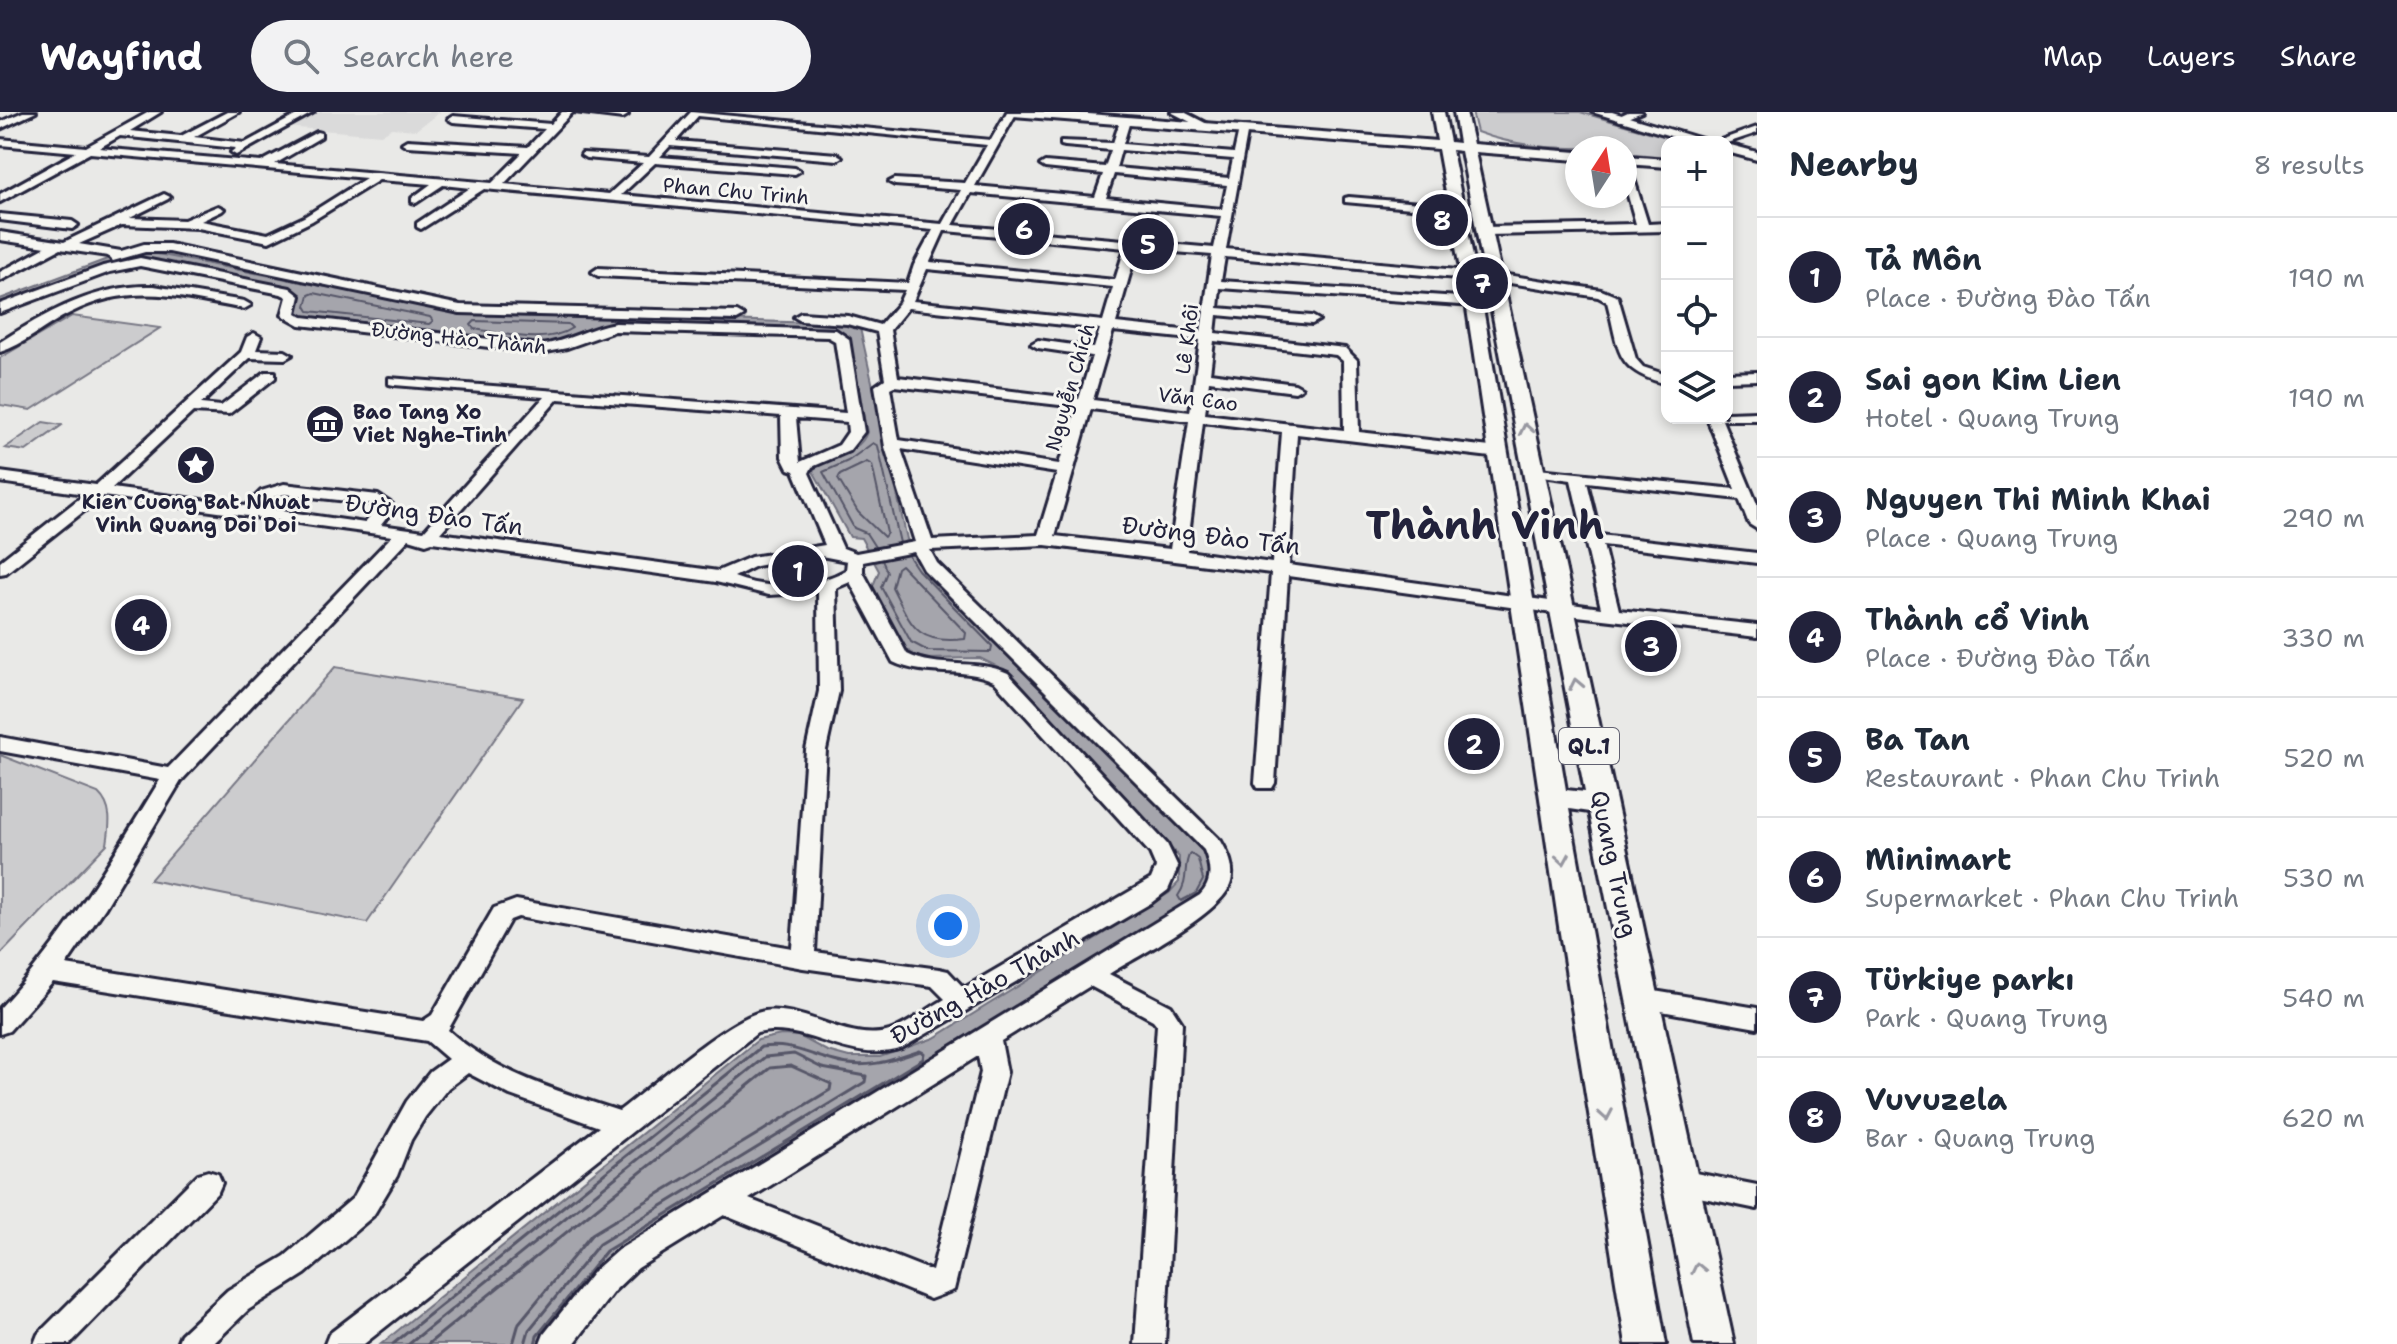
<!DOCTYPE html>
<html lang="en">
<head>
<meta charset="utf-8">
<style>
	body { margin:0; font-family:"Shantell Sans",sans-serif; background:#f2f2f3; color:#1f2937 }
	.controls { position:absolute; right:24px; top:24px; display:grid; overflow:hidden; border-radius:16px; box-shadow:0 4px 12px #0003 }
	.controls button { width:72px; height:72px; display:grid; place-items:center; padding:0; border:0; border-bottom:2px solid #e0e1e3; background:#fff; color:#1f2937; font:40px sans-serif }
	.compass { position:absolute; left:1565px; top:24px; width:72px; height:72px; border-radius:50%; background:#fff; box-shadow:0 4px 12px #0003; rotate:12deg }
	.you { position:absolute; left:948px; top:814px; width:28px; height:28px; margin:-20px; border:6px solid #fff; border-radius:50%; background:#1a73e8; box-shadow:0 0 0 12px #1a73e833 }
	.badge { display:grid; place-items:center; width:52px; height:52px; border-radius:50%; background:#22223b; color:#fff; font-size:26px; font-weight:700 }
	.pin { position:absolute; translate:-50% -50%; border:4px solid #fff; box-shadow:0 2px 8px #0006 }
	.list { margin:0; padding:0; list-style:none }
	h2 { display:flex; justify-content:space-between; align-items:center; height:104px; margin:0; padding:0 32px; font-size:34px }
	h2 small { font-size:26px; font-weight:400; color:#747a83 }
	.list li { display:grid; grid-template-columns:52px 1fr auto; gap:24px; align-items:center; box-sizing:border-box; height:120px; padding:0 32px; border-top:2px solid #e0e1e3 }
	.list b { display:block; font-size:30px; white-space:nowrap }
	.list p { margin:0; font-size:26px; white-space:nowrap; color:#747a83 }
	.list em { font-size:26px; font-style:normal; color:#747a83 }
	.icon { flex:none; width:44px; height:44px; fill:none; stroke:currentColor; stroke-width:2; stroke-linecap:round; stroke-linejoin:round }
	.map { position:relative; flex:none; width:1757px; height:1232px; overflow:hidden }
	header { display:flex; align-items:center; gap:48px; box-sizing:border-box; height:112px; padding:0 40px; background:#22223b; color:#fff }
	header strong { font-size:38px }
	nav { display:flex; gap:44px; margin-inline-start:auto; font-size:28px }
	.search { width:560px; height:72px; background:#f2f2f3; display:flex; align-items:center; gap:20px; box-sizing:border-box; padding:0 28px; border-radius:44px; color:#747a83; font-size:30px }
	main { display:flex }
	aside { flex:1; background:#fff }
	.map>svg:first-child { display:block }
</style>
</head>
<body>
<header>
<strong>Wayfind</strong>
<div class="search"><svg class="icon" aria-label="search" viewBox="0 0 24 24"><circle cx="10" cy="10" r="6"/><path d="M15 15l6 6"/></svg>Search here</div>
<nav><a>Map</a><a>Layers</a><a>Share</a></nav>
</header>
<main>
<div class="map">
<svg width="1757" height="1232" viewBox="0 0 1757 1232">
	<rect width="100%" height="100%" fill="#e9e9e7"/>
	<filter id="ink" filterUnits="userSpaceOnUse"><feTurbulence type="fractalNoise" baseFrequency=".0125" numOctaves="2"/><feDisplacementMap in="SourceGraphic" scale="16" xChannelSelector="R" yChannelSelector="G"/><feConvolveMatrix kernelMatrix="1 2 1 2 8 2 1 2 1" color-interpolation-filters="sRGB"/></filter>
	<g filter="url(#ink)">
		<path fill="#dadada" d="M311 0H440L416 18 392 16 381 23 286 15Z"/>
		<path fill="#ccccce" stroke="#777784" stroke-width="2" d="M1472 0H1580L1684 30H1667V45L1625 41V36C1574 36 1527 39 1477 20Z
			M72 204 160 216 31 298 0 293V246Z
			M43 310 62 313 26 339 5 336Z
			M335 555 523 586 367 811 150 768Z
			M0 643 98 681C113 695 110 713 107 732L0 843Z"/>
		<path fill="#a5a5ac" stroke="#71717f" stroke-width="2" d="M142 139 455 200 854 212 860 216 907 427 924 452 1205 742C1213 760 1211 770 1202 787L611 1146 541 1232H381L758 928 781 923 799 924 827 939 849 945H880L934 926 1169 781 1179 770V745L1012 562 980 546 926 547 914 543 905 536 872 476 879 459 861 426 850 425 813 359C823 338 858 347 867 320L847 227 835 219 811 216 616 212C587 213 568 234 539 233L307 207 295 203 301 186 293 179 141 147 0 194V187L118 143Z"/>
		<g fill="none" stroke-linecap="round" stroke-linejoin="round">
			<path stroke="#565668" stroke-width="2" d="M314 181 430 205 433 209 429 212 309 199 306 194 309 183Z
				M475 209 568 212 572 216C545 234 504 221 474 217L471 213Z
				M867 350 872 353 887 421 884 425 858 400 838 367 840 363Z
				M875 435 866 421 854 416 823 360 848 349 873 331 878 334 900 431
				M882 448 887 460 881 475 911 530 928 539 991 540 992 534 918 458 908 443
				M901 453 966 521 965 527C916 533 912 514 892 475L897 456Z
				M1190 741 1198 747 1203 768 1196 781 1181 789 1178 784C1190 767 1182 756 1190 741Z"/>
			<path stroke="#565668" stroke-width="3" d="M393 1232 761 935C790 931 807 942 834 949 864 958 891 949 920 939L924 941 923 947 606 1139 537 1224 535 1232
				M409 1232 765 945 794 942 822 956 866 964 865 970 599 1132 529 1218 525 1232
				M428 1232 770 956 791 954 831 972 830 978 592 1122 519 1211 513 1232"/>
			<g stroke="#22223b" stroke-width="6">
				<path id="minor" d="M23 0H36L0 17V10Z
					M149 0H161L130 19 181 24 227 0H239L194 25 245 31 302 0H314L236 43 231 40 236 36 120 24 99 36 261 50 317 20 321 21V25L275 52 492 71 522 41 407 34 402 31 407 28 528 35 545 17 453 10 448 7 453 4 551 12 562 0H573L504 72 609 82 643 51 586 46 581 43 582 41 649 45 691 0 991 28 1007 0H1017L975 74 1095 85 1103 62 1045 56 1040 53 1045 50 1105 55 1111 38 1065 34 1061 33V29L1113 31 1120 9 1125 6 1130 9 1123 32 1234 41 1239 18 1248 16 1226 137 1468 159 1474 163 1468 167 1225 145 1221 169 1474 186 1481 190 1474 194 1220 176 1218 196 1312 204 1319 208 1312 212 1217 203 1215 221 1345 236 1357 248 1359 320 1499 336 1507 341 1499 346 1297 322 1289 453 1601 496 1571 368 1528 362V356L1735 377 1707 306H1727V301L1757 300V308H1722L1757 392V417L1749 412 1739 387 1587 370 1600 423 1757 441V451L1603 433 1619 498 1757 513V525L1560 502 1288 464 1275 671 1272 676H1258L1255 671 1271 461 1045 433 930 438 937 451 1221 729C1228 741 1235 755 1231 770 1224 800 1138 844 1109 862L1171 894 1182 911 1165 1232H1135L1157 913 1153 908 1090 874 1001 929 1007 960 954 1178 930 1187 724 1103 638 1156 614 1179 574 1232H540L544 1222 594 1159 618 1138 1200 783C1213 770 1211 755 1204 738L924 458 914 440 863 450V460L907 542C939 558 975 546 1008 561L1167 732 1178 755 1168 778 1151 791 902 936C849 954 806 909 757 921L364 1232H325L329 1222 599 1015 510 983 468 961 448 976 425 1005 411 1028 397 1064 373 1104 305 1162 248 1198 213 1232H177L181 1222 228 1178 285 1144 353 1086 407 989 430 960 448 947 427 929 53 870 9 919 0 922V896C64 827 111 748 160 668L0 639V625L168 656 392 424 103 384 6 461 0 462V449L85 382 0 370V360L96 373 241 240 247 225 254 221 261 225 256 238 285 239 292 243 285 247 250 246 201 292 221 294 265 260H275V266L229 302 193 300 112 376 246 394 261 379 284 372 378 383 392 392V399L381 413 424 419 544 285 394 273 389 272V266L846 301 835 229 828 225 615 219 567 236 541 241 300 213 282 203 287 185 281 182 140 154 110 160 0 201V192L103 154 140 146 290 176 300 184 296 201 303 205 541 233C567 230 589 215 615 211L836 218 849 227 864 320 849 339 812 355 809 361 843 436 856 441 915 430 885 335 875 274 885 267 877 220 847 212 801 209 794 205 801 201 848 204 880 213 899 191 905 178 598 164 592 160 598 156 908 171 914 153 933 118 484 77 421 117 417 115V111L470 76 443 73 416 91 412 90V86L431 72 379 68 312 109 269 130 198 116 122 113 79 132 121 139 144 132H169L460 193 737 200 744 204 737 208 460 201 169 140H145L113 149 108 144 60 137 0 169V160L46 135 0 128V120L64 130 164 82 170 85 168 87 130 106 184 108 218 94 224 97 222 99 201 109 268 122 304 105 366 66 90 41 0 90V82L76 40 0 33V27L86 35ZM698 4 987 33 965 71 895 67 889 70 895 73 961 78 942 112 621 83 655 51 795 62 800 59 795 56 660 45 670 34 837 48 842 45 837 42 676 29ZM1121 38 1233 47 1229 66 1116 56ZM1114 62 1227 73 1222 97 1106 86ZM971 81 1221 104 1214 136 953 113ZM944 119H946L1125 136 1115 168 930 150ZM1137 137 1212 143 1201 220 1116 211ZM927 157 1113 175 1103 209 913 189ZM908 196 1100 217 1094 236 1038 228 1031 232 1038 236 1092 244 1079 287 898 265 890 218ZM1113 219 1200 228 1190 300 1093 288ZM1214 229 1336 243 1343 249 1344 318 1205 302 1209 269 1295 280 1302 276 1295 272 1210 261ZM894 274 1077 295 1059 352 899 328 890 276ZM558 287 781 304 782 345 788 357 794 359 825 433 751 445 718 459 440 421ZM1091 297 1189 309 1170 437 1055 424ZM796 306 847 310 848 320 839 333 800 350ZM1203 310 1282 320 1272 451 1187 439ZM901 337 1057 361 1038 423 932 428ZM285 382 374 392 376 398 365 411 262 396 273 385ZM409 427 426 432 432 430 716 470 769 483 818 480 819 579 806 638 792 836 516 788 494 796 432 903 423 909 66 853 105 796 181 669ZM816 443 847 449 846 458C814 476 769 479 734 465L756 454ZM850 470 893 550C926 566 962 554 994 569L1150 741 1156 755 1151 767 964 876 948 859 939 857 815 840 826 638 839 579 836 476ZM518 805 803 856 932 874 945 887C927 897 905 915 886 920 844 929 806 894 765 899 732 903 650 976 619 999 559 979 496 962 448 918L510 808ZM978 944 981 960 932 1159 749 1087Z
					M574 0H623L628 3 623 6Z
					M1171 0H1184L1213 15 1204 17Z
					M1628 0H1642L1620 9 1615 6Z
					M1757 15V21L1727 31 1715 30Z
					M1625 51 1630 54 1648 112 1667 111V119L1486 123 1480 119 1486 115 1636 112 1625 73Z
					M1349 85 1455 94 1461 97 1455 100 1345 90V86Z
					M0 102 72 109 78 113 72 117 0 108Z
					M1495 161 1601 178 1618 185 1636 247 1643 255 1667 263V272C1613 258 1620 238 1607 190L1598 185 1491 168 1489 165Z
					M154 174 244 189 251 193 244 197C179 185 132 170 70 201 47 212 24 233 0 240V230C47 200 97 172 154 174Z
					M1757 260V268L1727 269V261Z
					M1642 877 1757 896V916L1633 894 1630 887 1633 880Z
					M1680 1058 1757 1073V1097L1670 1079 1666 1070 1670 1061Z
					M208 1059 218 1062 222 1071 218 1080 70 1232H34L38 1222 198 1062Z"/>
			</g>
			<g stroke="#22223b" stroke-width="6">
				<path id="major" d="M1007 0H1063L1437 29 1432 0H1444L1450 30 1459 31 1454 0H1466L1473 32 1577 40V48L1475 40 1734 1232H1694L1589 700 1569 697 1666 1232H1626L1560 821 1466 190 1438 37 1013 4ZM1452 38 1461 39 1585 680 1566 678 1482 190Z
					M1592 0H1612L1712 30H1690Z
					M1727 32 1757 40V48L1727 40Z
					M1625 44 1667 47V55L1625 52Z"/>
			</g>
			<use href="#minor" fill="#f6f6f2" fill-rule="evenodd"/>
			<use href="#major" fill="#f6f6f2" fill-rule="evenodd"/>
		</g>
		<defs><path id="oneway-chevron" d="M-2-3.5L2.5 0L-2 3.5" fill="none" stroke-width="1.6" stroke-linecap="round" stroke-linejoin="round" transform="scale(2)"/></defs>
		<g stroke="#9797a0">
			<use href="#oneway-chevron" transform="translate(1526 317) rotate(-101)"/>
			<use href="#oneway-chevron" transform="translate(1576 572) rotate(-102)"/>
			<use href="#oneway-chevron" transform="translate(1563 747) rotate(81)"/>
			<use href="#oneway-chevron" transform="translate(1606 1003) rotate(80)"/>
			<use href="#oneway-chevron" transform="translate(1698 1156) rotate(-102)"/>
		</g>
	</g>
	<defs>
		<g id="museum-disc" transform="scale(2)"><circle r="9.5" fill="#22223b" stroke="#f6f6f2"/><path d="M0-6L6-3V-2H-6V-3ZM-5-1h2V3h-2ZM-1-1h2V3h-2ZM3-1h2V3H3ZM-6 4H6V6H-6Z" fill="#fff"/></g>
		<g id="sight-disc" transform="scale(2)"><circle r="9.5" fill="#22223b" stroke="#f6f6f2"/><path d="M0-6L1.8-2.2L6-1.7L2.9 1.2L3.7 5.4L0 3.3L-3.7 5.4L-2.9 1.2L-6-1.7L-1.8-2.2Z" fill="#fff"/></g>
	</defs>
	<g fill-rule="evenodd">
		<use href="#museum-disc" x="325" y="312"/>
		<use href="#sight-disc" x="196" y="353"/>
	</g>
	<g text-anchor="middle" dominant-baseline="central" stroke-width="6" stroke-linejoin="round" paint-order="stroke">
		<g font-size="20" fill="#22223b" stroke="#f6f6f2">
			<text transform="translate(736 79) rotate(5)">Phan Chu Trinh</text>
			<text transform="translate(459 226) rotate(6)">Đường Hào Thành</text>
			<text transform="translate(1187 227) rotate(-83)">Lê Khôi</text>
			<text transform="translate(1070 275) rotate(-74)">Nguyễn Chích</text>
			<text transform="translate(1198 287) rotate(7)">Văn Cao</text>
		</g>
		<g font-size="20" font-weight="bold" fill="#22223b" stroke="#f6f6f2" text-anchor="start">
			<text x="353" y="300">Bao Tang Xo<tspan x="353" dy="23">Viet Nghe-Tinh</tspan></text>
			<text x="196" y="390" text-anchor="middle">Kien Cuong Bat Nhuat<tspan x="196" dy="23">Vinh Quang Doi Doi</tspan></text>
		</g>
		<rect fill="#f6f6f2" stroke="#626272" stroke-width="2" x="1559" y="616" width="60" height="36" rx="6"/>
		<g font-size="22" font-weight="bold" fill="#22223b">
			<text x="1589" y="634">QL.1</text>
		</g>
		<g font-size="24" fill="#22223b" stroke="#f6f6f2">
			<text transform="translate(434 403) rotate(8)">Đường Đào Tấn</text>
			<text transform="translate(1211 424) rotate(7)">Đường Đào Tấn</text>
			<text transform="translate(1614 752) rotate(78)">Quang Trung</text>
			<text transform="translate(985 875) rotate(-29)">Đường Hào Thành</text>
		</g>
		<g font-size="40" font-weight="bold" fill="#22223b" stroke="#f6f6f2">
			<text x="1485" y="413">Thành Vinh</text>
		</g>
	</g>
</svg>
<div class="controls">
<button>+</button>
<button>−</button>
<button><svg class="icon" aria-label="locate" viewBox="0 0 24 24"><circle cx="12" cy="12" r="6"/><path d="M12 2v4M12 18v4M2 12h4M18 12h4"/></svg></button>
<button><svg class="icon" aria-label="layers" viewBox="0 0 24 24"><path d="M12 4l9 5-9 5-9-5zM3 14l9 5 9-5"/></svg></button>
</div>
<svg class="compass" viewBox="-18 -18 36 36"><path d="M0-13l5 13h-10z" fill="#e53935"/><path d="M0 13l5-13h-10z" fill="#747a83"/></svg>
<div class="you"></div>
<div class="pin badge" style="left:798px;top:459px">1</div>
<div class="pin badge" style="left:1474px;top:632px">2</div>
<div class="pin badge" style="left:1651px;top:534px">3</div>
<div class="pin badge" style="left:141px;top:513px">4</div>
<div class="pin badge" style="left:1148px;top:132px">5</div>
<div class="pin badge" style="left:1024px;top:117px">6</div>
<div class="pin badge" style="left:1482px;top:171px">7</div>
<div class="pin badge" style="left:1442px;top:108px">8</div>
</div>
<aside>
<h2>Nearby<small>8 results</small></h2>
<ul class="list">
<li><span class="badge">1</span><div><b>Tả Môn</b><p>Place · Đường Đào Tấn</p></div><em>190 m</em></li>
<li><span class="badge">2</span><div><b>Sai gon Kim Lien</b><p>Hotel · Quang Trung</p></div><em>190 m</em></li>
<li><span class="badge">3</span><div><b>Nguyen Thi Minh Khai</b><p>Place · Quang Trung</p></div><em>290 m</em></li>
<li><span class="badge">4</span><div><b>Thành cổ Vinh</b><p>Place · Đường Đào Tấn</p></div><em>330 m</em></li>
<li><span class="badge">5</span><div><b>Ba Tan</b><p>Restaurant · Phan Chu Trinh</p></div><em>520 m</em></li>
<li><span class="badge">6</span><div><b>Minimart</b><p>Supermarket · Phan Chu Trinh</p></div><em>530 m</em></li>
<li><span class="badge">7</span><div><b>Türkiye parkı</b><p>Park · Quang Trung</p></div><em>540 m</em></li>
<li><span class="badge">8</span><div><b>Vuvuzela</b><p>Bar · Quang Trung</p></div><em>620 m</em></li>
</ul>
</aside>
</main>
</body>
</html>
